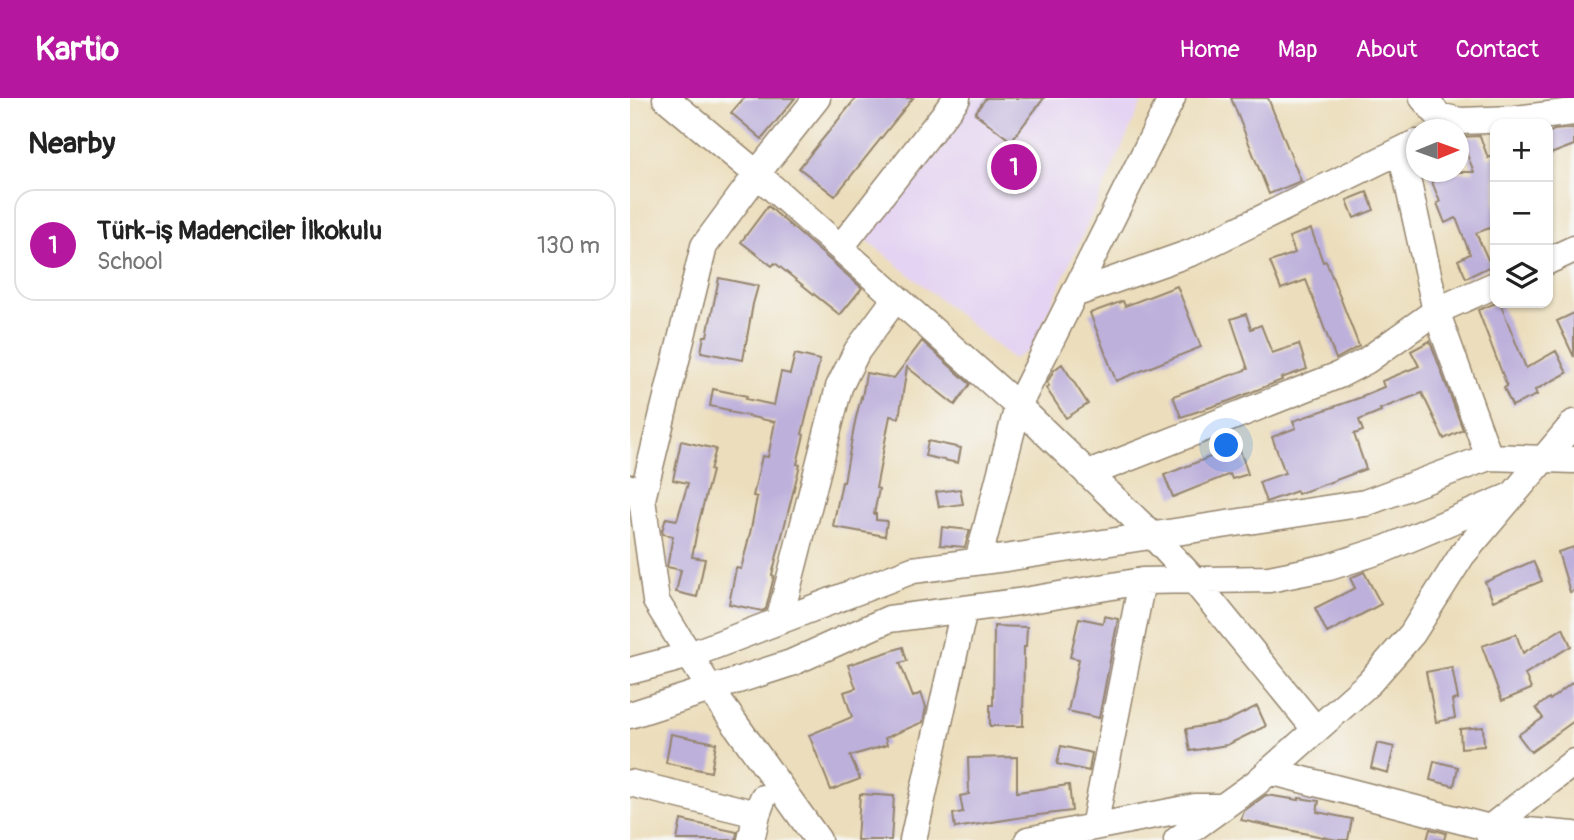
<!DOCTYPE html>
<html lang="en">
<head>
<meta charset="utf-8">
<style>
	body { margin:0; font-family:Pangolin,sans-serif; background:#f2f2f2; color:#222 }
	.controls { position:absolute; right:21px; top:21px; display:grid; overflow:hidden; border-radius:14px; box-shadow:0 2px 5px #0004 }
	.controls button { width:63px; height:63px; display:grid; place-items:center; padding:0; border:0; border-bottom:2px solid #e0e0e0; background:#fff; color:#222; font:35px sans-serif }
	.compass { position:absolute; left:776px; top:21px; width:63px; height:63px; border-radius:50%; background:#fff; box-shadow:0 2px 5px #0004; rotate:89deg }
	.you { position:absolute; left:597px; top:348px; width:24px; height:24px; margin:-18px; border:5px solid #fff; border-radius:50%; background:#1a73e8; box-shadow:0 0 0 10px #1a73e833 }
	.badge { display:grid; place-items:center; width:46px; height:46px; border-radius:50%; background:#b5179e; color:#fff; font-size:23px; font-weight:700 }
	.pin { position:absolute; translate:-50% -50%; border:4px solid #fff; box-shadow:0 2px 7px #0006 }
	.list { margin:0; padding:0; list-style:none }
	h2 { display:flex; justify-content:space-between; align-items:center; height:91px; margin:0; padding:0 28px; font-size:30px }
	h2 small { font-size:23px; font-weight:400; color:#767676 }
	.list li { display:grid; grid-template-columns:46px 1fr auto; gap:21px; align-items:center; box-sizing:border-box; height:112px; margin:0 14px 14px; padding:0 14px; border:2px solid #e0e0e0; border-radius:21px }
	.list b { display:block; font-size:26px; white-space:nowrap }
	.list p { margin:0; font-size:23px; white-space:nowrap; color:#767676 }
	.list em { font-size:23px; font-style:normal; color:#767676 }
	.icon { flex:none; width:38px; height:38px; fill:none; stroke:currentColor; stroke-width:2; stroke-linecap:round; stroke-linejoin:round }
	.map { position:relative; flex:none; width:944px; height:742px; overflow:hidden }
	header { display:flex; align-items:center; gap:42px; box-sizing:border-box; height:98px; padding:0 35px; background:#b5179e; color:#fff }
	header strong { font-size:33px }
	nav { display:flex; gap:38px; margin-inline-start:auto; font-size:24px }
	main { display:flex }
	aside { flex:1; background:#fff }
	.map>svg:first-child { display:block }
</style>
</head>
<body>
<header>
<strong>Kartio</strong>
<nav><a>Home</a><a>Map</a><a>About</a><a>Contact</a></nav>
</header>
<main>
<aside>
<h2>Nearby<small></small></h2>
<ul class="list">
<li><span class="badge">1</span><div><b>Türk-iş Madenciler İlkokulu</b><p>School</p></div><em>130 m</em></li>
</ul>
</aside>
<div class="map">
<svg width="944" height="742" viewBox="0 0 944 742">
	<rect width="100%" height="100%" fill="#f6f6f2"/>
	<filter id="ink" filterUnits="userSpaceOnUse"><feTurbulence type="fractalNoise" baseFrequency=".0143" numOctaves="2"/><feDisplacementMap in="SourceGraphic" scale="14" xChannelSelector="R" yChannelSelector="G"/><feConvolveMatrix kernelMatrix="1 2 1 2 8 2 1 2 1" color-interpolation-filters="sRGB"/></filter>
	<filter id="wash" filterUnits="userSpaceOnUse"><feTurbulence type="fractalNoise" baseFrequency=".00686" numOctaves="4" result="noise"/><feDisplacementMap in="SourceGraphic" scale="28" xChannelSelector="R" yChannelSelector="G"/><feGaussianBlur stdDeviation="1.57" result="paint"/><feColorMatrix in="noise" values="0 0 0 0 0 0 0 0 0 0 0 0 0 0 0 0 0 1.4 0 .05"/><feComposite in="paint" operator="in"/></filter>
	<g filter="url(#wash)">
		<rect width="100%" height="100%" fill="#ecdebc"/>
		<path fill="#e4d3f2" d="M338 0H514L401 252 383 261 232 138Z"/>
		<g id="blocks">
			<path fill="#bdb0db" d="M114 0H165L132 41 101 15Z
				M226 0H283L205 98 169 70Z
				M356 0H414L381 43 345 15Z
				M601 0H638L671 83 639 96Z
				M944 30V47L918 57V35L924 32Z
				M850 38 858 60 865 57V128L846 135 861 168 836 180 828 162 840 156 826 120 815 125 807 105 810 104 798 74H844L830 39Z
				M737 94 744 112 724 120 717 102Z
				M138 108 232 190 210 217 145 165 142 168 111 144Z
				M681 131 693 164 696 163 729 248 706 261 676 182 651 191 640 164 665 155 659 139Z
				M89 180 128 188 123 206 113 262 71 254 74 238H77Z
				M547 188 571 249 486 283 460 215 493 203 495 208Z
				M866 205H870L896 270 926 253 937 275 905 292 907 297 882 308 874 290 877 288 848 212Z
				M944 215V259L927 223Z
				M616 216 621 231 631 227 642 255 669 246 677 271 651 280 652 282 599 303 551 319 543 298 618 271 601 221Z
				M292 243 340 286 325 307 277 269 269 320 260 318 246 390 249 391 244 416H246V422L257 423 255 438 205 429 203 428 212 384H214L225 324 231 299 232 300 236 275 264 280Z
				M800 243 833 332 814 341 792 295 750 311 751 313 729 322 733 333 724 336 736 371 668 396 667 393 636 404 629 384 655 375 642 339 666 330 663 323 732 299V298L754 289 752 283 789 268 781 253Z
				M165 256 190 262 172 336 174 337 167 366 170 367 142 477 144 478 136 511 132 513 99 506 106 470 111 471 121 431 127 399 123 398 132 358 138 359 145 324 99 314V312L80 308 83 291 117 298 116 301 144 307 151 274 160 276Z
				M432 266 458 306 436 320 416 290 419 288 417 285 424 272Z
				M51 343 86 351 80 372 82 373 68 427 62 459 75 461 67 499 46 494 51 472 37 469 43 438 33 436 32 433 36 420 47 422 58 385 43 382Z
				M298 343 331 350 328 365 295 358Z
				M608 346 618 376 602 381 600 376 543 399 534 377 593 354 592 352Z
				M330 391 333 406 309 409 306 394Z
				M312 429 340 432 335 449 310 447Z
				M944 449V493L940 494 928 454Z
				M903 463 912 483 863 503 855 484Z
				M734 474 751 506 697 535 685 510 725 490 720 480Z
				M474 518 488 521 469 620 438 613 449 561 440 559 449 520 473 525Z
				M364 528 397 529 396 549H394L393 628H360V607H363Z
				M933 530 941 548 895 576 901 591 872 603 852 548 886 536 893 555Z
				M273 549 277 563 270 565 283 599 291 595 296 609 293 624 255 640 257 647 220 658 230 681 201 692 179 637 222 619 214 594 226 590 218 567Z
				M822 569 828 601 822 602 825 620 806 624 796 574Z
				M944 583V623L901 654 888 637 913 620 906 610 919 600 920 602Z
				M627 608 636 628 597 647 560 653 556 631 595 624Z
				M853 629 854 648 831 650 830 631Z
				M41 636 86 645 81 674 36 665Z
				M747 645 764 649 758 675 741 670Z
				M431 648 462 655 459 673 427 666Z
				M387 659V694L439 687 442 713 393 719 325 730 323 716 333 714 330 698 339 696 338 660Z
				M804 663 828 669 824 688 800 682Z
				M230 696 264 698 261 742H227Z
				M636 697 669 702V700L689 703 687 714 722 721 718 742H707L611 722 614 713Z
				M51 722 107 734 106 742H47Z
				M800 731 816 735 814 742H797Z"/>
		</g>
	</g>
	<g filter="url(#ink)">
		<use href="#blocks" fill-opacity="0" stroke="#94846d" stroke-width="2"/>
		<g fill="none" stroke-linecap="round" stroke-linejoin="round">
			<g stroke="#94846d" stroke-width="29">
				<path id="minor" d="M36 0 127 76 388 308 523 438 563 481 686 632
					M793 0 809 18 830 23 885 21 944 14
					M771 53 806 213 859 359
					M210 150 327 0
					M918 163 944 151
					M444 196 563 154 786 45
					M458 376 709 277 736 263 806 213 865 187
					M1 390 12 401 26 503 81 592 188 742
					M12 401 74 148 136 64 187 0
					M348 463 388 308 542 0
					M149 523 209 289 227 253 266 200
					M0 573 60 557 283 472 375 460 735 405 859 359 944 362
					M0 617 161 565 259 521 388 504 512 483 639 481 699 469 755 451 883 397
					M639 673 860 730 944 737
					M0 685 127 716
					M464 729 512 483
					M859 737 860 730 944 664
					M121 742 127 716 133 700
					M283 742 334 511
					M398 742 565 709H592
					M547 742 626 685 739 585 782 536 832 457 944 325"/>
			</g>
			<use href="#minor" stroke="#fff" stroke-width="26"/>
		</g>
	</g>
</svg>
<div class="controls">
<button>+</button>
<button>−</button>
<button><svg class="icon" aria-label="layers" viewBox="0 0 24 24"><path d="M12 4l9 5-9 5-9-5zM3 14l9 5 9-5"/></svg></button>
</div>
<svg class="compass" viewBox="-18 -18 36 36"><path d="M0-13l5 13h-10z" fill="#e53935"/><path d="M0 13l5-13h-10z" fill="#767676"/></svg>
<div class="you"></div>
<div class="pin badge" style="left:384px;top:69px">1</div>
</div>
</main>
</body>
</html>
